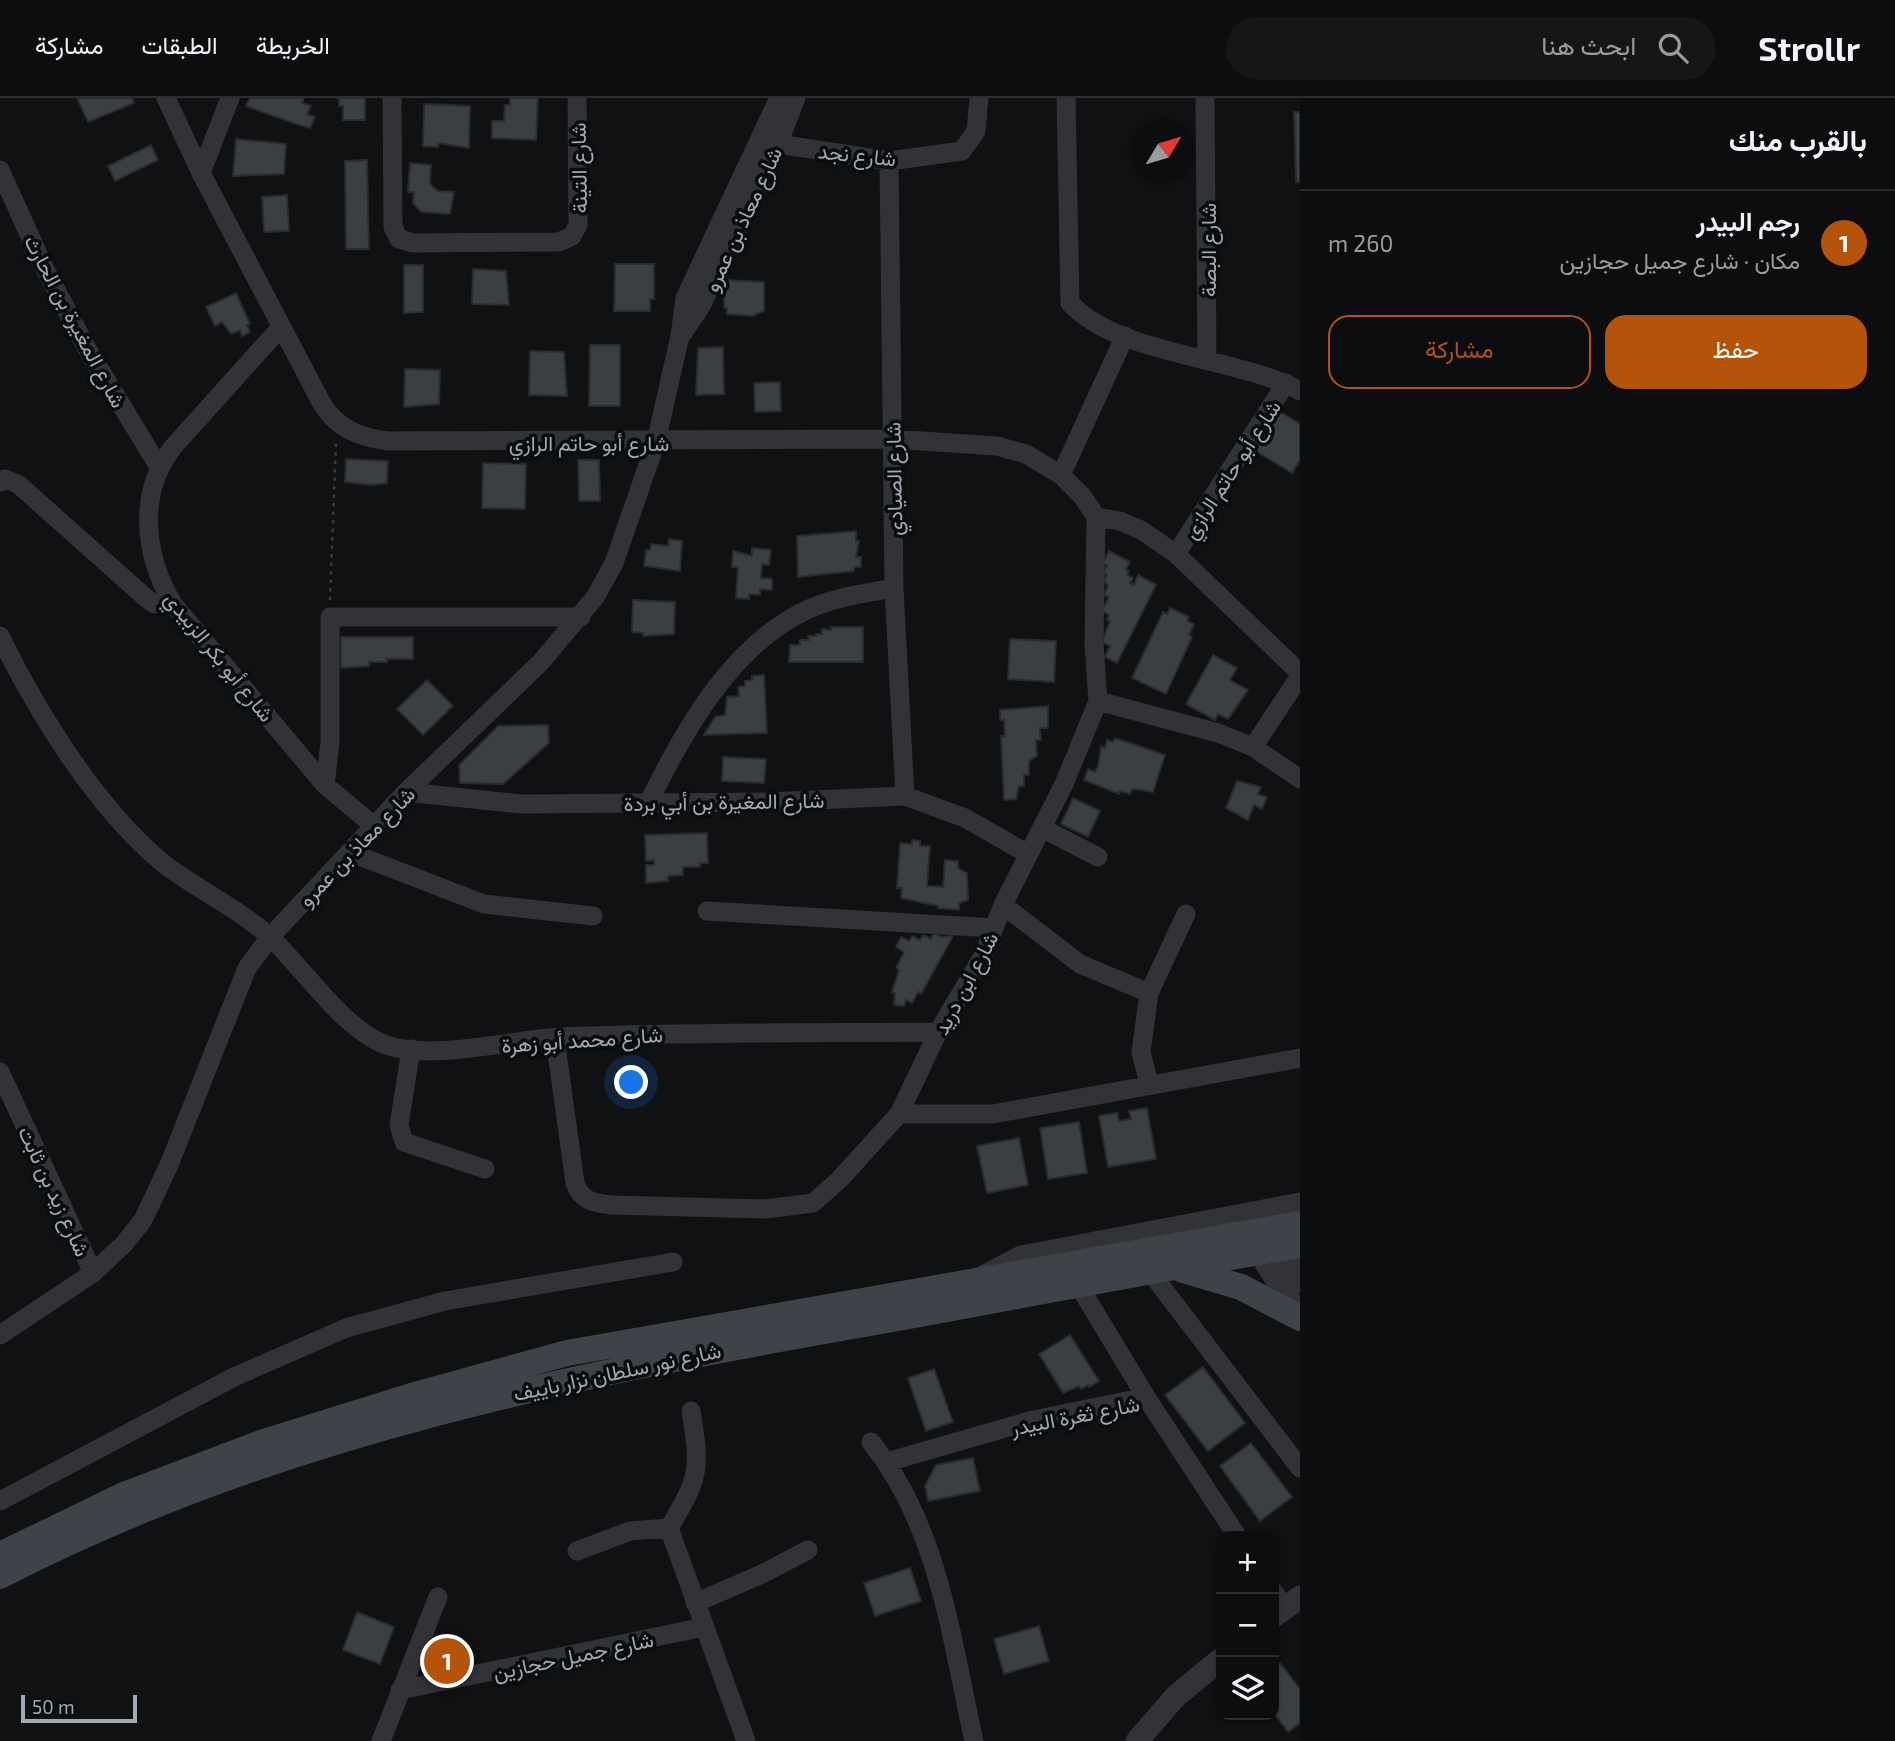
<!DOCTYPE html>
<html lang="ar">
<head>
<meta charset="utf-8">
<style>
	body { margin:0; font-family:"Exo 2",Vazirmatn,sans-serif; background:#151617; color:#f1f3f6; direction:rtl }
	.controls { position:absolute; right:21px; bottom:21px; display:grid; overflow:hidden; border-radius:14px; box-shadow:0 2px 5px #0004 }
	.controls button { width:63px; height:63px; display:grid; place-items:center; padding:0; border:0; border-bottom:2px solid #2c2d2e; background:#0c0d0e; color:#f1f3f6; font:35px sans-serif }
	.compass { position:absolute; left:1132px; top:21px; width:63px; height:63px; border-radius:50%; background:#0c0d0e; box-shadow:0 2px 5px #0004; rotate:52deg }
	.scale { position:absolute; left:21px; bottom:18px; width:116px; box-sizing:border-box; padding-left:7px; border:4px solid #a0a9b4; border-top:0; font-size:19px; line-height:24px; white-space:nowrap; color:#a0a9b4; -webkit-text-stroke:5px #0b0c0d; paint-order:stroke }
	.you { position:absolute; left:632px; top:985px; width:24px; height:24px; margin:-18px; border:5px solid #fff; border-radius:50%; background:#1a73e8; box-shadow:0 0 0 10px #1a73e833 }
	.badge { display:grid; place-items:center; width:46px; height:46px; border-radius:50%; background:#b45309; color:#fff; font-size:23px; font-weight:700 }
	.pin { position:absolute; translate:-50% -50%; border:4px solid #fff; box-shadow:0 2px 7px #0006 }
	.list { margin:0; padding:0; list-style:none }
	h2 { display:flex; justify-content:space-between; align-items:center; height:91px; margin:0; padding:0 28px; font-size:30px }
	h2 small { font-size:23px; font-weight:400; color:#9a9c9e }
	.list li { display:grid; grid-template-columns:46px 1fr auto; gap:21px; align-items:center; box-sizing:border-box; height:105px; padding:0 28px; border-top:2px solid #2c2d2e }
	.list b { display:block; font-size:26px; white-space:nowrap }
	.list p { margin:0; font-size:23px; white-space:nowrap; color:#9a9c9e }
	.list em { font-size:23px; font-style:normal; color:#9a9c9e }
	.actions { display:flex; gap:14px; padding:21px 28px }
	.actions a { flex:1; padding:16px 0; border:2px solid #b45309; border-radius:21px; text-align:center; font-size:24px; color:#b45309 }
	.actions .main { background:#b45309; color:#fff }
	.icon { flex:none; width:38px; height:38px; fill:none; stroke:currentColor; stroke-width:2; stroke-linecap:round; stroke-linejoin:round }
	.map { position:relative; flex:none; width:1300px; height:1643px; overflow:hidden; direction:ltr }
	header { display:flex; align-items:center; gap:42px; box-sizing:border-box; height:98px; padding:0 35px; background:#0c0d0e; border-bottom:2px solid #2c2d2e }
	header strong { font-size:33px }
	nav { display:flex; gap:38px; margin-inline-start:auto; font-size:24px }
	.search { width:490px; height:63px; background:#151617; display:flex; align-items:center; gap:18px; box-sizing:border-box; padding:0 24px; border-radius:38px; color:#9a9c9e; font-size:26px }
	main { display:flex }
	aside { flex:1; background:#0c0d0e }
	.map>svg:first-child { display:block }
</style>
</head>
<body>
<header>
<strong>Strollr</strong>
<div class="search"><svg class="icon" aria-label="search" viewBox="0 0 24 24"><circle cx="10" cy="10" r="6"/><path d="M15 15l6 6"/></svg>ابحث هنا</div>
<nav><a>الخريطة</a><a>الطبقات</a><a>مشاركة</a></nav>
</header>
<main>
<aside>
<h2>بالقرب منك<small></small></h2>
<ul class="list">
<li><span class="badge">1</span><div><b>رجم البيدر</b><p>مكان · شارع جميل حجازين</p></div><em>260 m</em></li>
</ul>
<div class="actions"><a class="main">حفظ</a><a>مشاركة</a></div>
</aside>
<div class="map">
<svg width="1300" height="1643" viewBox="0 0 1300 1643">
	<rect width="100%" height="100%" fill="#101112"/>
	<path fill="#3c3f42" stroke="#2a2b2e" stroke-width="2" d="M77 0H132L134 5 88 24Z
		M250 0H304L302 5 311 8 307 16 315 19 310 30 299 27 246 8Z
		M336 0H365V22H343V8H339V0Z
		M510 0H538L536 42 492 40V23H504L505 7H510Z
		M424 6 470 8 469 50 438 45V49L423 48Z
		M1294 14H1300V84H1296Z
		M236 41 286 46 284 76 233 78Z
		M151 47 158 62 115 83 108 68Z
		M367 62 369 151H346L345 63Z
		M410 65 431 67 430 86 438 93 454 94 450 116 421 114 413 105 414 94H408Z
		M287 97 289 133 264 134 262 99Z
		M615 166H654V201H650V213H614Z
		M404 167H423V214L404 215Z
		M473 171 506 173 509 207 472 206Z
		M725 182 764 184V213L753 218 727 216V210H724Z
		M236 195 250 226 247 227 250 234 242 238 240 232 231 236 222 224 215 228 206 209Z
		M590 247H620V308H589Z
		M723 249 724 296 696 297 698 250Z
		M530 253 564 254 567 298 529 297Z
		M405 271 440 272 439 306 404 309Z
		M780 284 781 313 755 314 754 285Z
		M1277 312 1300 326V362L1292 375 1254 352Z
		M346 361 388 363 387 385 371 387 345 384Z
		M578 362H599L600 403H579Z
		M483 365 526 366 525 411 482 410Z
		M856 433V443H859L856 459H861V469H854V473L798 479 797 438Z
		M669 441 682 443 680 473 644 468 646 452H650L651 446 668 448Z
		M752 450 771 452 769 467 762 466 761 480 772 481V492L760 491V497L749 496V501L736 500 738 469H732L733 453 752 458Z
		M1109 453 1130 464 1126 471 1129 473 1127 477 1133 480 1130 485 1134 487 1138 477 1156 487 1117 565 1105 559 1110 548 1102 544 1110 523 1107 522 1109 517 1102 513 1109 499 1104 497 1108 488 1104 483 1107 477 1103 475 1107 467 1103 465Z
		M633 502 675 504 674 536 643 538V535L632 534Z
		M1170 510 1189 519 1187 523 1194 526 1189 537 1192 539 1166 596 1132 580 1163 514 1167 516Z
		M831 529H863V564H789L790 547H800V542H809L808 538H816V536H822V531L831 532Z
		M341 539H413V561H387V564H369V568L341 570Z
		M1010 541 1056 543 1054 584 1008 581Z
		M1213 557 1237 570 1230 582 1248 592 1228 621 1218 616 1215 622 1186 606Z
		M764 577 767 635 704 637 715 619 725 617 727 599 739 598 738 589 745 588V583L752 582V578Z
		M427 582 453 608 423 637 397 611Z
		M1048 608V630H1040L1041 642H1036L1037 658 1029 663V677H1024V688H1019L1016 701 1004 702 1001 638H1005L1004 622H1000V612Z
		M548 627 549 645 503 686 460 685 459 667 498 628Z
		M1115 640 1165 657 1153 694 1132 691 1130 696 1120 693 1119 696 1084 682 1088 671 1095 674 1098 668 1101 648 1105 650 1107 642 1113 644Z
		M723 659 766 661 764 685 722 683Z
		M1237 683 1261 689 1258 696 1267 699 1262 711 1254 707 1248 722 1226 710Z
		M1073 700 1100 713 1088 739 1061 726Z
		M707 735 708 765H700V769H683V777L668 778V783L646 785V767H654V762L646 763 645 737Z
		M912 742 920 743V748H930L927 788 943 789 945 762 958 763V770L967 775 968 802 959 805V812L938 810V808L901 800 902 790H897L900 745 912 746Z
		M934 835 941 839 953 838 921 896 918 894 912 905 906 902 904 908 894 907 895 895 892 894 899 872 896 870 904 854 896 849 901 839 909 843 912 838 920 842 923 837 931 841Z
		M1147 1010 1156 1061 1108 1069 1099 1018 1117 1015 1119 1023 1131 1021 1129 1013Z
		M1079 1024 1087 1075 1048 1081 1040 1030Z
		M1019 1040 1028 1087 987 1095 977 1048Z
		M1070 1237 1099 1283 1089 1289 1088 1287 1081 1291 1079 1288 1063 1295 1039 1256Z
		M1203 1269 1245 1325 1208 1353 1165 1297Z
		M934 1271 953 1324 926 1333 908 1280Z
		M1251 1345 1292 1399 1260 1423 1220 1368Z
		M973 1360 980 1393 928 1403 925 1388 936 1367Z
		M910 1470 921 1503 875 1518 864 1485Z
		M357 1514 394 1529 380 1566 343 1552Z
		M1039 1528 1049 1563 1004 1576 994 1541Z
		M1280 1565 1300 1591V1625L1288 1634 1274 1615V1570Z"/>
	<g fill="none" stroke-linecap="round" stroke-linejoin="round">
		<path stroke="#373a3e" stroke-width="2.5" stroke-dasharray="3.5 5" stroke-linecap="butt" d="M330 502 336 344"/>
		<path stroke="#313337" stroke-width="19" d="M166 0 201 75 321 304C336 330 358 339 387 343L892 341 997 348 1026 356 1061 377 1083 399 1096 419 1120 423 1141 432 1176 456 1300 575
			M392 0 393 129 399 141 413 145 559 144 572 138 578 127 577 0
			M1066 0 1070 205C1119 258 1236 258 1300 293
			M1205 0 1207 262
			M778 46 889 63 962 53 976 33 979 0
			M889 63 894 490 905 698
			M0 72 43 167 86 249 159 369
			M201 75 230 0
			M281 229 173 349C137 396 144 457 173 506L325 687 374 728
			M683 235 701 208 778 46 796 0
			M1061 377 1125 238
			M0 384 5 381 18 386 146 500 154 506H173
			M1176 456 1286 285
			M0 538C38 616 97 711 164 766 198 792 240 811 271 840 304 871 343 931 386 947 432 963 510 942 560 939 686 934 812 935 938 934
			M1098 603 1218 635 1253 649 1300 681
			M1253 649 1300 578
			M325 687 330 644V519H581
			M406 694 521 706 769 704 905 698 965 720 1028 756
			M649 704C684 632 733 544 811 510 837 499 866 495 894 490
			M1042 730 1098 759
			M349 754 484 806 593 818
			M1003 807 1080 866 1149 895
			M707 813 994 830
			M555 940 575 1085C581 1103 594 1105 612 1107L765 1111 813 1105 839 1082 899 1016 938 934 983 858 1003 807 1064 686 1098 603 1094 546 1096 419
			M411 951 399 1027 404 1044 485 1071
			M0 974 93 1175
			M1149 986 1141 954 1149 895 1186 816
			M899 1016H993L1300 960
			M1151 1175 1300 1370
			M979 1179 1021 1157 1300 1104
			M1079 1188 1146 1299 1237 1438
			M0 1237 93 1175 124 1146 143 1122 169 1067 247 870 270 839 406 694 541 564 596 498 614 465 656 344 680 238 685 200 779 0
			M871 1344C939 1429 951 1540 974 1643
			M887 1364 1033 1322 1146 1299
			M0 1403 234 1279 346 1230 445 1203 673 1164
			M669 1430C699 1380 701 1372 691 1313
			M577 1453 630 1433 669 1430 746 1643
			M1274 1494 1284 1510
			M695 1505 762 1476 808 1452
			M400 1592 704 1529
			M381 1643 438 1499"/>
		<path stroke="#313337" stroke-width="23" d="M1273 1138 1300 1183
			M1251 1141 1300 1219
			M1274 1518 1300 1499
			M1137 1643 1176 1598 1221 1561"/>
		<path stroke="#3f4248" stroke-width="26" d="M1183 1172 1241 1189 1300 1220
			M0 1457 124 1397 261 1345 415 1297 567 1255 1300 1126
			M0 1478C278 1334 582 1275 887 1222 1025 1197 1162 1170 1300 1147"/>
	</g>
	<g text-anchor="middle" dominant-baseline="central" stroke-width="7" stroke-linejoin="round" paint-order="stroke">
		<g font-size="21" fill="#a0a9b4" stroke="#0b0c0d">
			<text transform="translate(857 56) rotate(6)">شارع نجد</text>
			<text transform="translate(578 70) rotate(-91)">شارع التينة</text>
			<text transform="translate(742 121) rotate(-65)">شارع معاذ بن عمرو</text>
			<text transform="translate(1207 152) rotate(-90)">شارع البصة</text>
			<text transform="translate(76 223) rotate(62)">شارع المغيرة بن الحارث</text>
			<text x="589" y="344">شارع أبو حاتم الرازي</text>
			<text transform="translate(1231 371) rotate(-57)">شارع أبو حاتم الرازي</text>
			<text transform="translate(893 381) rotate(-91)">شارع الصيادي</text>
			<text transform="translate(220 558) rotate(51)">شارع أبو بكر الزبيدي</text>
			<text transform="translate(724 703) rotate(-1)">شارع المغيرة بن أبي بردة</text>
			<text transform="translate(356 748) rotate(-46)">شارع معاذ بن عمرو</text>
			<text transform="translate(965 885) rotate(-62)">شارع ابن دريد</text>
			<text transform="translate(582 941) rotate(-4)">شارع محمد أبو زهرة</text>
			<text transform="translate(55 1093) rotate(65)">شارع زيد بن ثابت</text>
			<text transform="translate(617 1273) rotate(-12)">شارع نور سلطان نزار باييف</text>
			<text transform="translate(1075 1317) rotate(-11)">شارع ثغرة البيدر</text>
			<text transform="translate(573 1557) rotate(-12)">شارع جميل حجازين</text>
		</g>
	</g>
</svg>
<div class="controls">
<button>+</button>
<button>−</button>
<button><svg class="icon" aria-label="layers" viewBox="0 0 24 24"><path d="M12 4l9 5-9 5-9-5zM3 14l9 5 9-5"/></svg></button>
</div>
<svg class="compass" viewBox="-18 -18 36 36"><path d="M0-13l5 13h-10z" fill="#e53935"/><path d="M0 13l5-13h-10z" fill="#9a9c9e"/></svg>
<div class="scale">50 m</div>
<div class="you"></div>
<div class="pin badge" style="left:447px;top:1563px">1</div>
</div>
</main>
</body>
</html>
